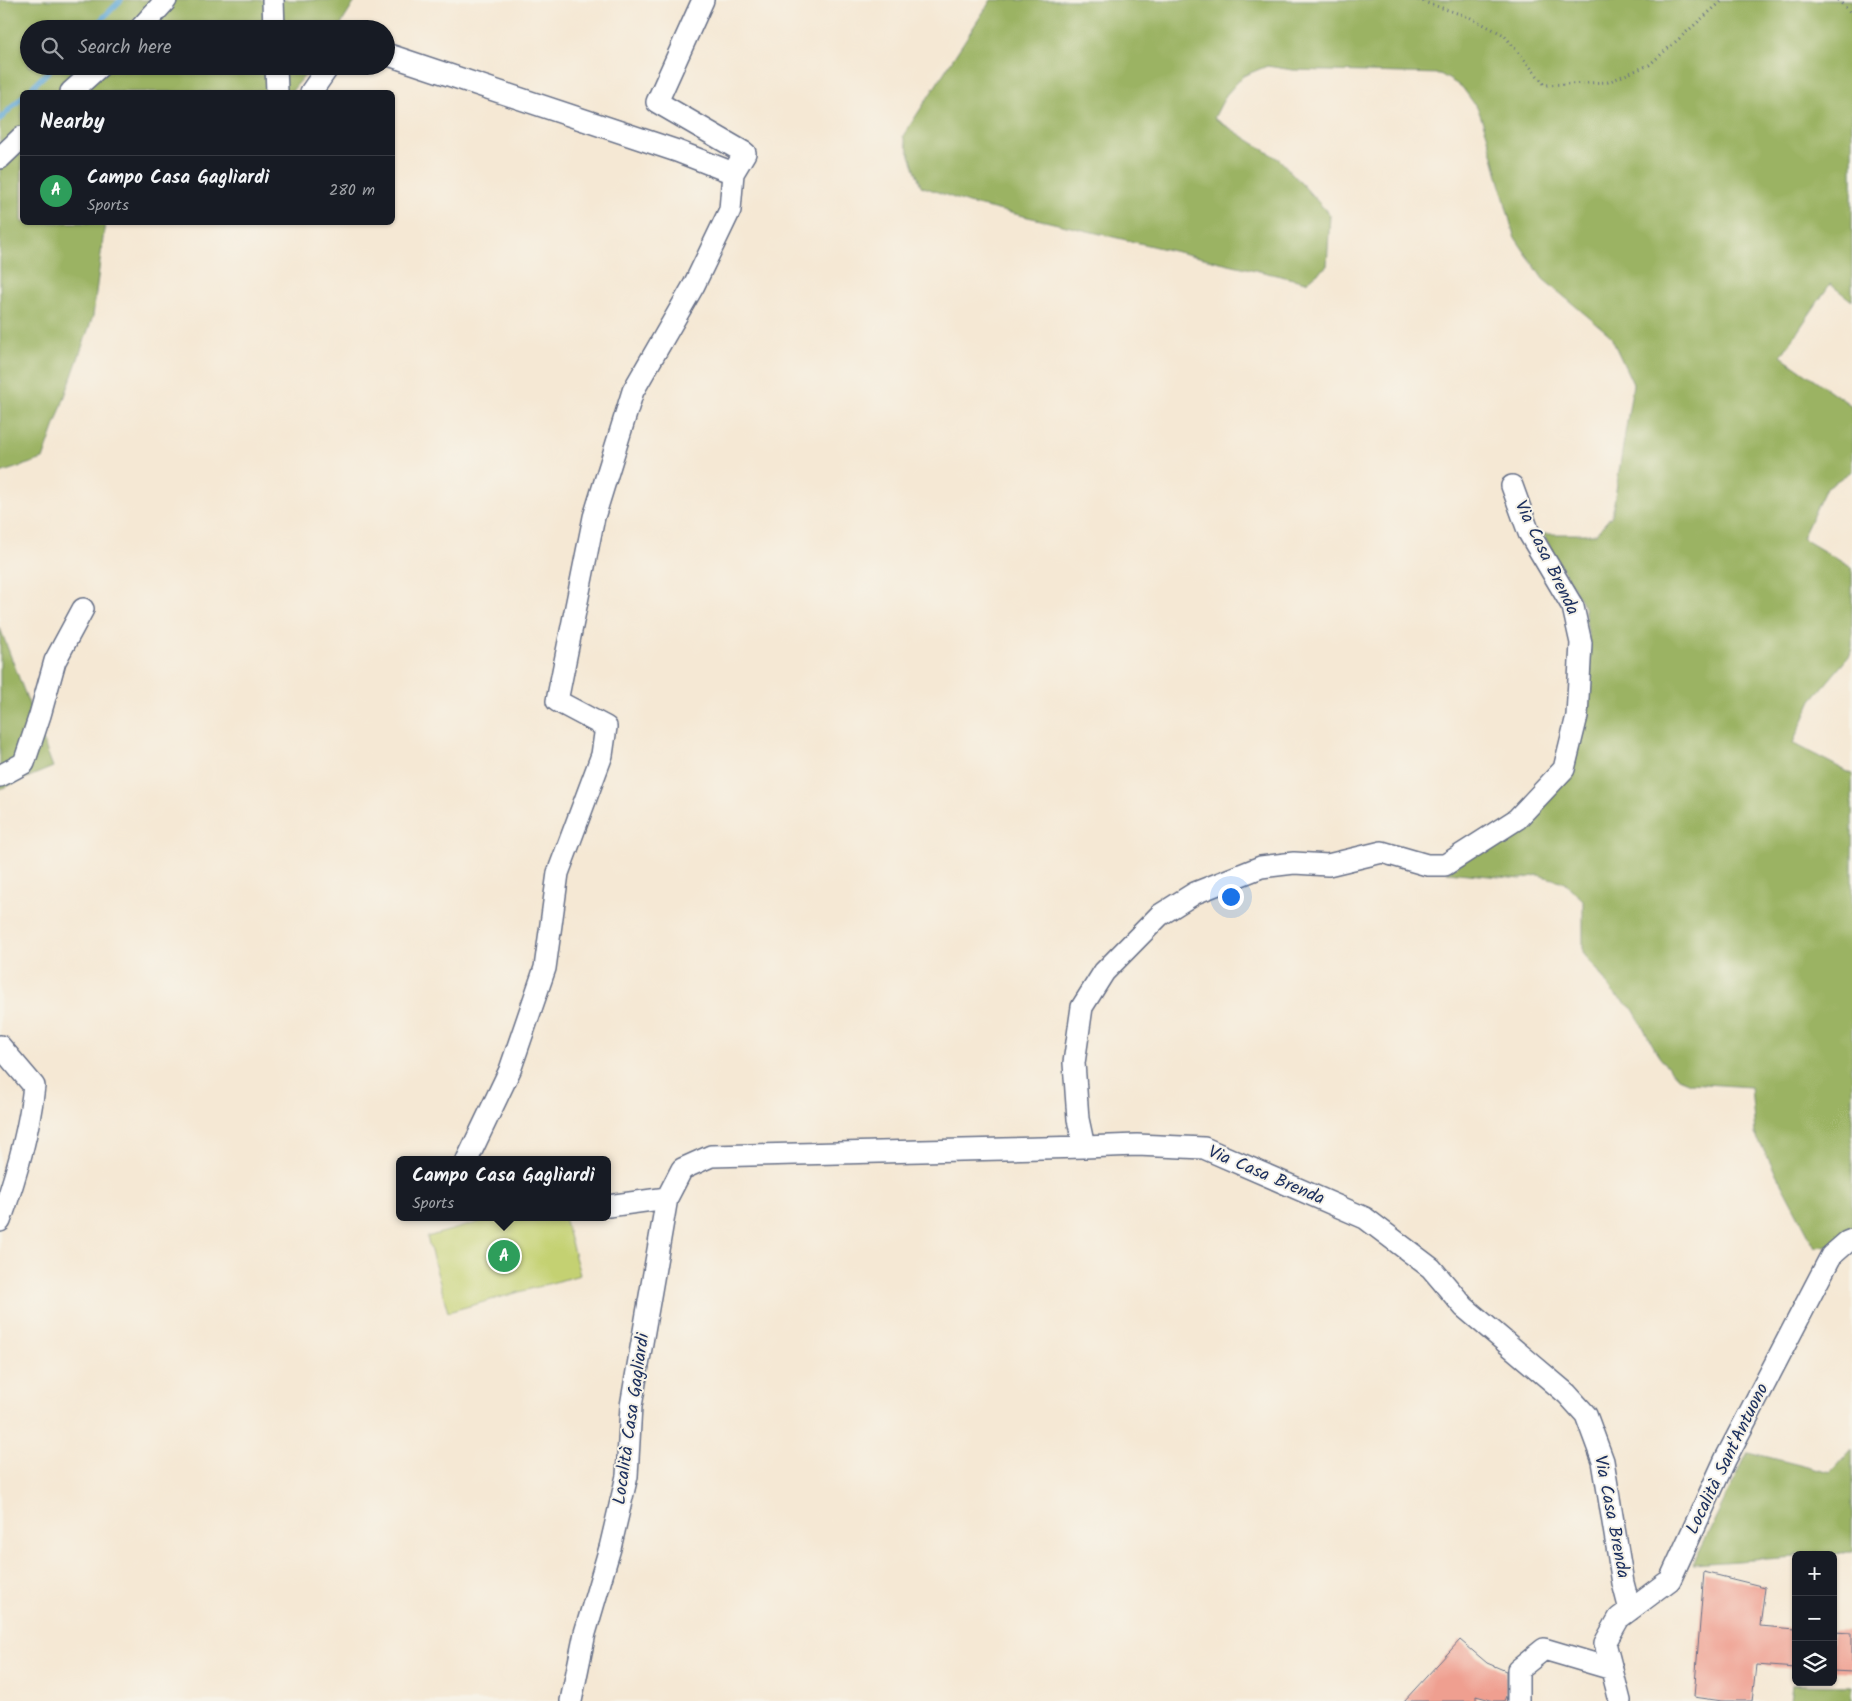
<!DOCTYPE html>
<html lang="en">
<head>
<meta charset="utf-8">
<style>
	body { margin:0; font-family:Kalam,sans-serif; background:#20242c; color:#f1f3f6 }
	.controls { position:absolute; right:15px; bottom:15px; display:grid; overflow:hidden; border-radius:8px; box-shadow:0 1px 4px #0004 }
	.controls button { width:45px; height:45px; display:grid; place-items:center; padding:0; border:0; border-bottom:1px solid #363941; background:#171b24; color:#f1f3f6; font:25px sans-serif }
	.you { position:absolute; left:1230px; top:896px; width:18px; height:18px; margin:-12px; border:4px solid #fff; border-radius:50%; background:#1a73e8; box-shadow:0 0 0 8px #1a73e833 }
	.badge { display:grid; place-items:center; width:32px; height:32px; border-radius:50%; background:#8c9099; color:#fff; font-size:16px; font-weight:700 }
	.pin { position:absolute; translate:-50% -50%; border:2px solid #fff; box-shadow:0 1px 5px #0006 }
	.popup { position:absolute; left:396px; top:1156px; width:215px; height:65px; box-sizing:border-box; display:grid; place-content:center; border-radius:8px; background:#171b24; filter:drop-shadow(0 1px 4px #0005); font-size:16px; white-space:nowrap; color:#9ea1a6 }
	.popup b { font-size:19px; color:#f1f3f6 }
	.popup::after { content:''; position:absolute; left:50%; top:100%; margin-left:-10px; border:10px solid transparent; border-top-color:#171b24 }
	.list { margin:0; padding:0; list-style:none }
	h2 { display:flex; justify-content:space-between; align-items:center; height:65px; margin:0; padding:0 20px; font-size:21px }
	h2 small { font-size:16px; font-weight:400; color:#9ea1a6 }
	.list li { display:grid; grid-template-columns:32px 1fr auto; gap:15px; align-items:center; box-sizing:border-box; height:70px; padding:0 20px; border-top:1px solid #363941 }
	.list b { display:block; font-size:19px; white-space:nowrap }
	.list p { margin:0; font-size:16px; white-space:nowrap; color:#9ea1a6 }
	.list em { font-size:16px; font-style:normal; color:#9ea1a6 }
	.icon { flex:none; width:28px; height:28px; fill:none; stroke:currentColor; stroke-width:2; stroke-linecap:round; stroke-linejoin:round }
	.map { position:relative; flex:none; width:1852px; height:1701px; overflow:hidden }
	.search { position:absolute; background:#171b24; box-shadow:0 1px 4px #0004; left:20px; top:20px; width:375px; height:55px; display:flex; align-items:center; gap:12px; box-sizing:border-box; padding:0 18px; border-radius:28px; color:#9ea1a6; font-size:19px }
	.panel { position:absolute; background:#171b24; box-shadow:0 1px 4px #0004; left:20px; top:90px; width:375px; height:135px; border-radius:8px }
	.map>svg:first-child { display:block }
</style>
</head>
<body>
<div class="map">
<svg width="1852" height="1701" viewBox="0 0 1852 1701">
	<rect width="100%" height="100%" fill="#f7f3e8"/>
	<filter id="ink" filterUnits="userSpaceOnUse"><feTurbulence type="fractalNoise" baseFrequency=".02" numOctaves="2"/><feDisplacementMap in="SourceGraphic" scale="10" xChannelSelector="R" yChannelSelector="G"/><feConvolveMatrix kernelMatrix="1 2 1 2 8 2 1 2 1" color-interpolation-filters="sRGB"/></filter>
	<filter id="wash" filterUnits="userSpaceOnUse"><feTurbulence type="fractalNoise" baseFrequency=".0096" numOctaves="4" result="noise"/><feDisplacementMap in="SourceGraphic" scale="20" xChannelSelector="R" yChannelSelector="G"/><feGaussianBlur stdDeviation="1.12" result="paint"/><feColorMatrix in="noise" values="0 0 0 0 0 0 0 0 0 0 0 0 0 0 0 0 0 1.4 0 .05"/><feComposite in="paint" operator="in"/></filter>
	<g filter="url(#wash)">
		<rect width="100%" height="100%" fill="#f5e8d4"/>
		<path fill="#c4d172" stroke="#708068" d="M497 1217H564L580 1275 448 1312 427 1237Z"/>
		<path fill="#9bb364" stroke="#5b7161" d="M0 0H356L338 29H29V66H313L291 92H22V222L105 223 93 316 43 459 0 473Z
			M991 0H1852V301L1830 284 1781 356 1852 406V471L1826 488 1802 538 1852 568V647L1850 655 1812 700 1793 743 1852 774V1243L1815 1247 1755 1134 1751 1087 1690 1083 1678 1078 1660 1058 1633 1009 1613 993 1599 972 1583 953V900L1564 882 1538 875 1521 879 1447 872 1522 824 1580 740 1589 687 1590 648 1584 607 1543 534H1596L1612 515 1633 384 1610 335 1543 279 1514 236 1487 134 1478 109 1462 87 1440 74 1293 70 1267 66 1243 76 1226 95 1214 118 1280 160 1330 215 1327 266 1306 282 968 203 921 186 903 136Z
			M0 628 53 767 0 789Z
			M1852 1449V1553L1796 1555V1557L1693 1564 1748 1452 1831 1473Z
			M1792 1685 1852 1686V1701H1790Z"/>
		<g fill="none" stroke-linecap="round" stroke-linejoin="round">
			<path stroke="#5da6d4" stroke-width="5.5" d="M92 29 121 0
				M27 92 54 66
				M0 119 22 97"/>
		</g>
		<g id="blocks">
			<path fill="#ef9f90" d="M1704 1572 1765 1587 1760 1626 1796 1629V1668L1756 1665 1752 1701H1722L1694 1697Z
				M1833 1632 1852 1633V1672L1833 1671Z
				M1460 1640 1487 1663 1506 1671V1696L1504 1701H1494L1476 1696V1701H1404Z"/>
		</g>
	</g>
	<g filter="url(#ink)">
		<use href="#blocks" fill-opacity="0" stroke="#677087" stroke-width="1"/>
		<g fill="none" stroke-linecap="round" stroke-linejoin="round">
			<g stroke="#677087" stroke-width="24">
				<path id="minor" d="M273 0 274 29
					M140 29 166 0
					M386 54 677 151 733 173 745 153 657 102 703 0
					M276 66 277 92
					M71 92 100 66
					M311 92 329 66
					M0 158 22 137
					M1512 486 1529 533 1573 607 1581 643 1577 716 1564 769 1517 819 1445 865H1427L1382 852 1328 865 1294 863 1261 867 1195 893 1160 915 1104 972 1082 1007 1074 1063 1078 1119 1084 1147 1137 1145 1204 1148 1365 1218 1431 1268 1464 1307 1567 1394 1586 1415 1603 1461 1623 1583 1630 1610
					M0 776 24 763 40 715 55 661 83 609
					M0 1046 34 1086C29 1132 16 1177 0 1221
					M467 1160 510 1070 545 968 558 873 602 755 606 727 557 701 594 517 633 391 694 285 730 210 733 173
					M608 1206 667 1198
					M571 1701 585 1633 610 1548 627 1476 631 1406 667 1198 682 1169 711 1156 1084 1147
					M1518 1701V1670L1544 1649 1612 1669
					M1620 1701 1605 1643 1619 1618 1670 1580 1725 1460 1831 1256 1847 1242 1852 1240"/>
			</g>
			<path stroke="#677087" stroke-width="3" stroke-dasharray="1 4" stroke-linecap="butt" d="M1418 0 1469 17 1504 35 1545 85 1608 82 1649 65 1723 0
				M1838 0 1852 14"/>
			<use href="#minor" stroke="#fff" stroke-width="21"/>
		</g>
	</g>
	<g text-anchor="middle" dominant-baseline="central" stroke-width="4" stroke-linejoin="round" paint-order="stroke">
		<g font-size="18" fill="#1b2f5e" stroke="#f7f3e8">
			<text transform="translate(1546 558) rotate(64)">Via Casa Brenda</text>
			<text transform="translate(1266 1176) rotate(23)">Via Casa Brenda</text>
			<text transform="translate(632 1419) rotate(-82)">Località Casa Gagliardi</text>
			<text transform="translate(1728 1459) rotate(-64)">Località Sant'Antuono</text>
			<text transform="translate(1611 1517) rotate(79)">Via Casa Brenda</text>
		</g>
	</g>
</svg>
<div class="controls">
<button>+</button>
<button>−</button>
<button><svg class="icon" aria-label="layers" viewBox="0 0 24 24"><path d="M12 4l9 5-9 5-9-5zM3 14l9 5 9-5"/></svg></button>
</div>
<div class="you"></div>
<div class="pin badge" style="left:504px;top:1256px;background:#2e9e5b">A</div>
<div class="popup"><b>Campo Casa Gagliardi</b>Sports</div>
<div class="search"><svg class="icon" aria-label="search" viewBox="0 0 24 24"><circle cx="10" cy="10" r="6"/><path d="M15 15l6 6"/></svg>Search here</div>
<section class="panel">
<h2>Nearby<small></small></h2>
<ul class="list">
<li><span class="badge" style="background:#2e9e5b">A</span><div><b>Campo Casa Gagliardi</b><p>Sports</p></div><em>280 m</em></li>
</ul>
</section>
</div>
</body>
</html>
